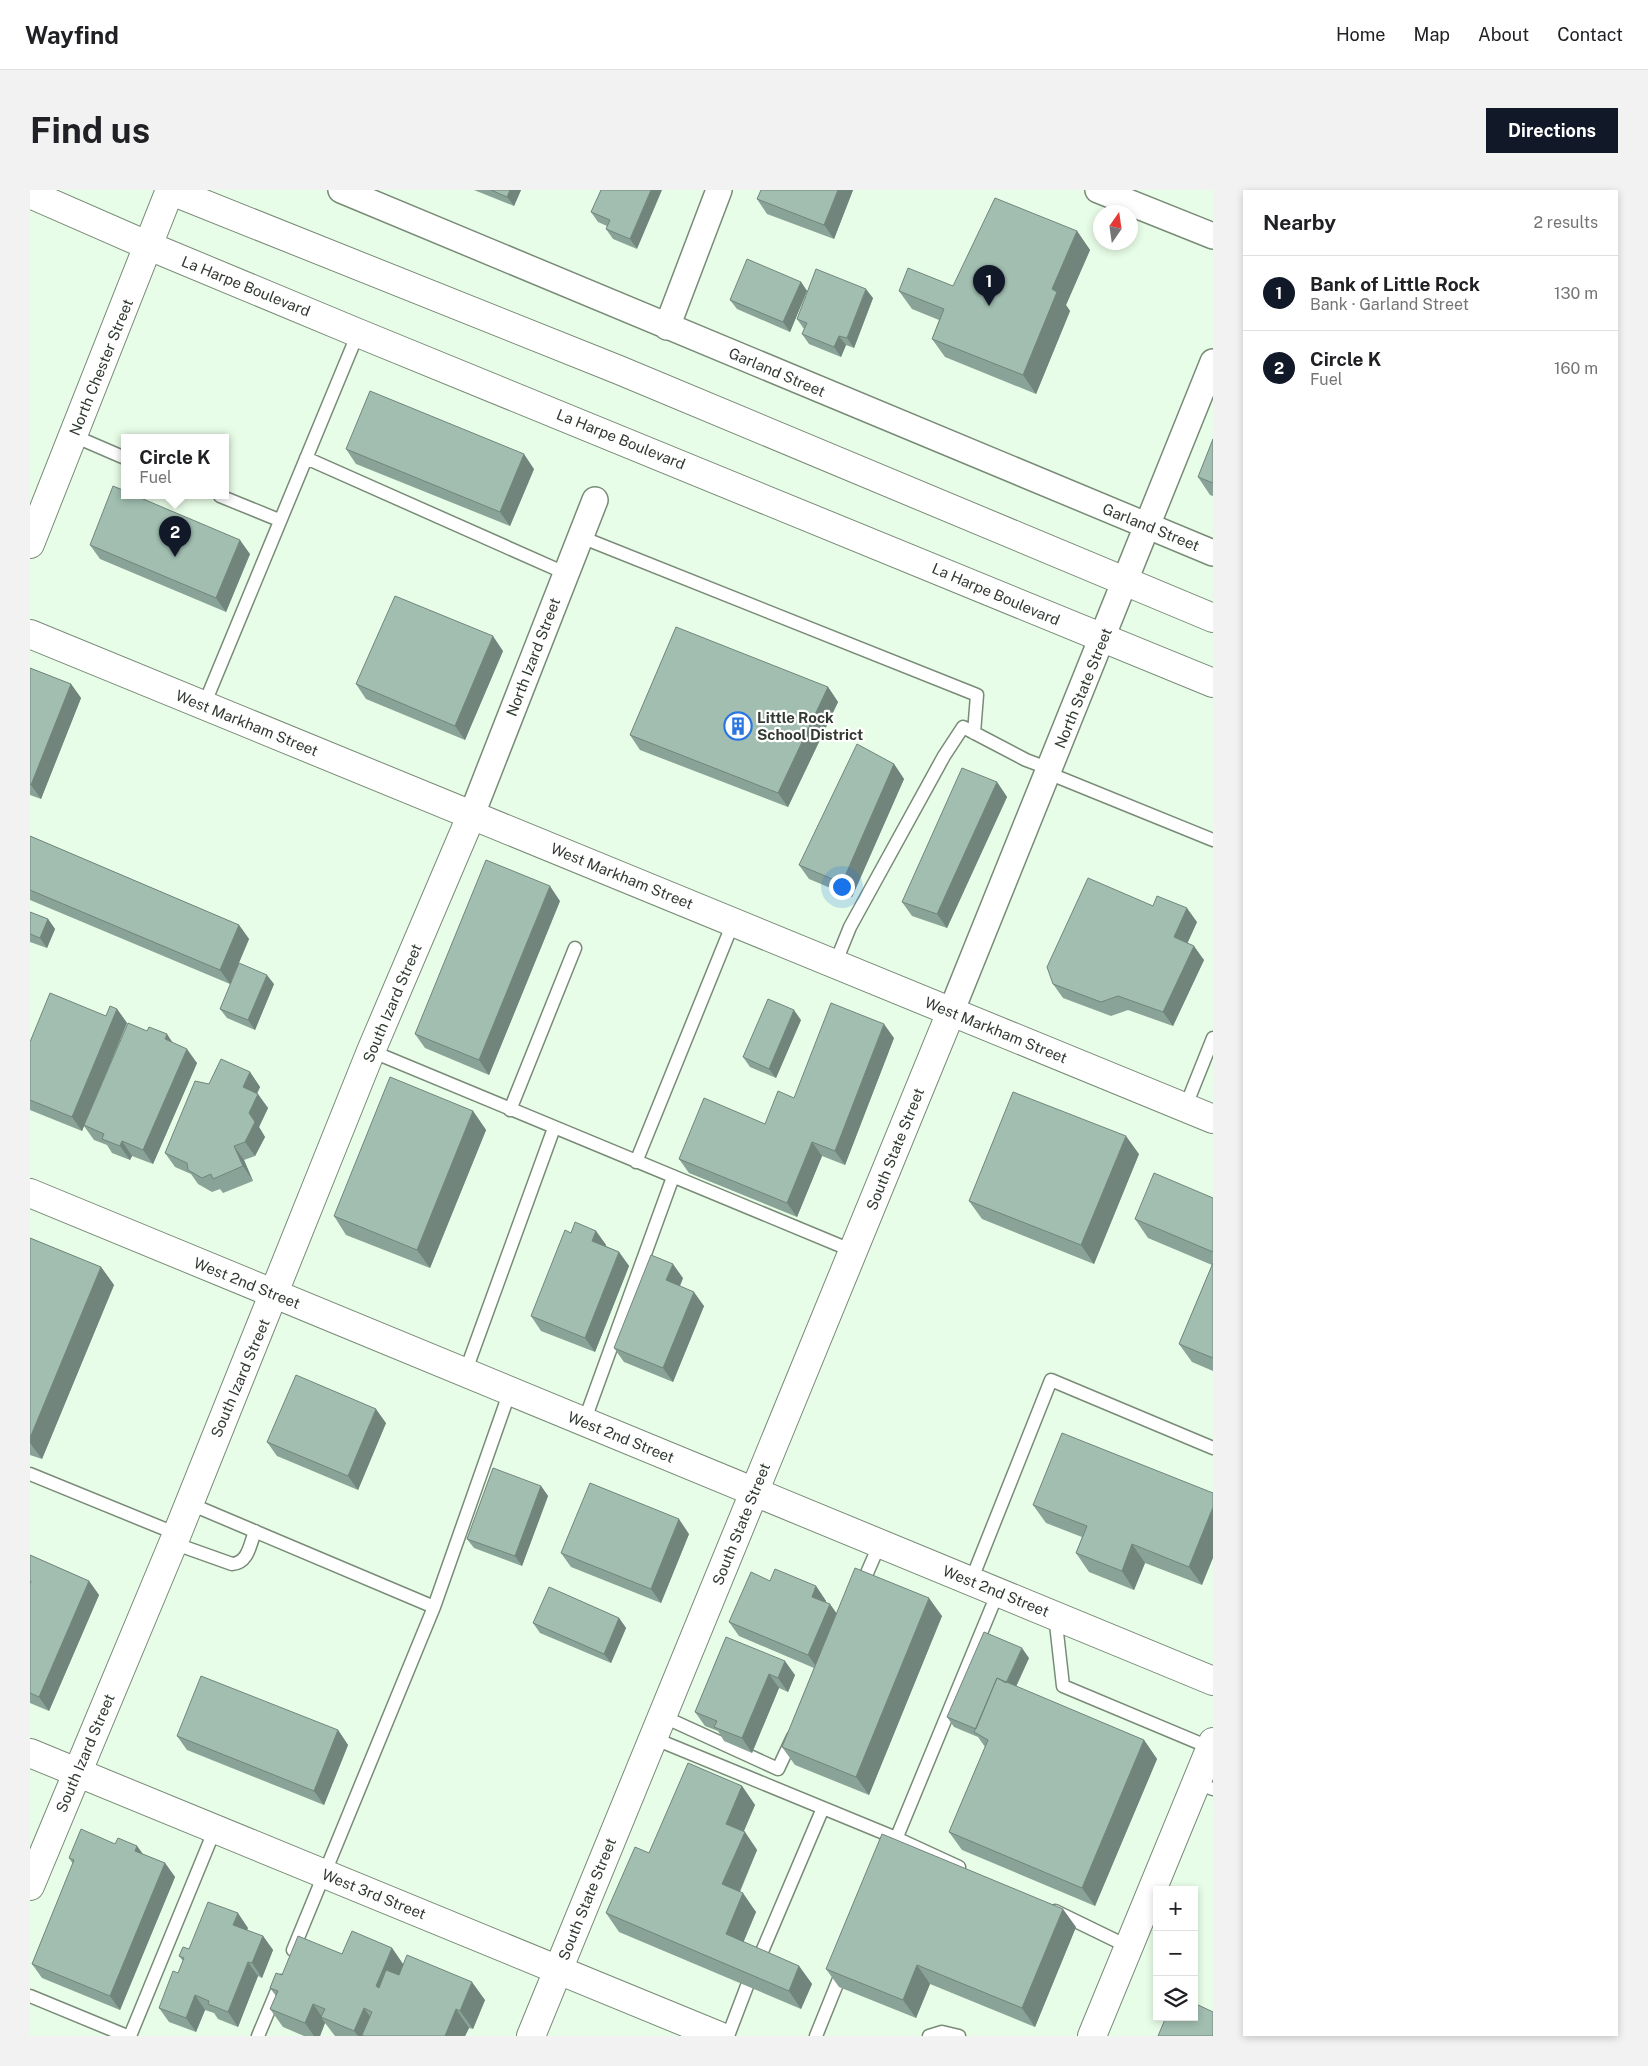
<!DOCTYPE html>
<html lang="en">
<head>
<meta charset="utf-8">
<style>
	body { margin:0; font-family:"Public Sans",sans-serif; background:#f2f2f2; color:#202124 }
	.controls { position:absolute; right:15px; bottom:15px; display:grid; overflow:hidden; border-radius:0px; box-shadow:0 2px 8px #0003 }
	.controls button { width:45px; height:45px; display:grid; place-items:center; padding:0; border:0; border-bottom:1px solid #e0e0e0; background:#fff; color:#202124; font:25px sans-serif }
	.compass { position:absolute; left:1063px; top:15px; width:45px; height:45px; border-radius:50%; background:#fff; box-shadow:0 2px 8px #0003; rotate:13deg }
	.you { position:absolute; left:811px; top:696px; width:18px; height:18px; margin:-12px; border:4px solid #fff; border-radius:50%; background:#1a73e8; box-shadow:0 0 0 8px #1a73e833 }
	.badge { display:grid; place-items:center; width:32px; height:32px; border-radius:50%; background:#111827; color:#fff; font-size:16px; font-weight:700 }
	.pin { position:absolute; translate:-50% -41px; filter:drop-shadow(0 1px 2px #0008) }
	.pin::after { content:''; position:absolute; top:26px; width:18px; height:15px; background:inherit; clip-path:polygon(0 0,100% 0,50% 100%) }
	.popup { position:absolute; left:91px; top:244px; width:108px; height:65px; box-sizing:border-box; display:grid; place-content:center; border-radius:0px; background:#fff; filter:drop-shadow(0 1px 4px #0005); font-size:16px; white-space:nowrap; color:#757577 }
	.popup b { font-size:19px; color:#202124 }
	.popup::after { content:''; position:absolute; left:50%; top:100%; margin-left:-10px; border:10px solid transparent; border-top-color:#fff }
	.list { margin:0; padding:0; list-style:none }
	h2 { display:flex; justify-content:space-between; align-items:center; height:65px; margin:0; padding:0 20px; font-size:21px }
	h2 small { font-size:16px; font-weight:400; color:#757577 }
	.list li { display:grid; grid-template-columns:32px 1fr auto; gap:15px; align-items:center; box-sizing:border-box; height:75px; padding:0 20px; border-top:1px solid #e0e0e0 }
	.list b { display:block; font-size:19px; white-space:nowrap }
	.list p { margin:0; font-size:16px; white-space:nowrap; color:#757577 }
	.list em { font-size:16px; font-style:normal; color:#757577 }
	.icon { flex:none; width:28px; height:28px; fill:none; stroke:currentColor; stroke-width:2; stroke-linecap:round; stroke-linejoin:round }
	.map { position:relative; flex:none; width:1183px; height:1846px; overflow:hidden; border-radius:0px }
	header { display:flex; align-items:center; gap:30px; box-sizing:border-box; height:70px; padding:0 25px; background:#fff; border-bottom:1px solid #e0e0e0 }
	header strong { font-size:24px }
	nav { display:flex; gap:28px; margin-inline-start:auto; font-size:18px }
	.intro { display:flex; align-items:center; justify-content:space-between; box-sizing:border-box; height:120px; padding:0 30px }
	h1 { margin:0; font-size:35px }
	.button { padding:12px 22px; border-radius:0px; background:#111827; color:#fff; font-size:18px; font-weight:700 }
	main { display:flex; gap:30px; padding:0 30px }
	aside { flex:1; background:#fff; border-radius:0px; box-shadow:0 2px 8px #0003 }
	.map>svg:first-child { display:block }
</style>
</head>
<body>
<header>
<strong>Wayfind</strong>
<nav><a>Home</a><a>Map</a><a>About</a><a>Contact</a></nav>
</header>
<div class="intro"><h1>Find us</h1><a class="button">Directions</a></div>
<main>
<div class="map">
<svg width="1183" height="1846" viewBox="0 0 1183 1846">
	<rect width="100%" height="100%" fill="#e8fde7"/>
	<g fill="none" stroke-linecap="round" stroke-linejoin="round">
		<g stroke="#788b77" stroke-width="15">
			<path id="service" d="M44 246 95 268
				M276 268 535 383
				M190 306 249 330
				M551 347 947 505 944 543
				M174 515 328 143
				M1018 583 1183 650
				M805 774 820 737 914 566 933 537 996 570 1020 579
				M341 861 823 1061
				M1155 918 1183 848
				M480 920 545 758
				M606 972 703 733
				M435 1183 524 938
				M554 1232 643 987
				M0 1284 147 1344
				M158 1313 404 1417
				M143 1353 202 1374C218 1373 220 1355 225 1341
				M941 1391 1021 1190 1183 1258
				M831 1397 850 1353
				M1025 1425 1033 1496 1181 1558
				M632 1526 748 1579 763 1547
				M623 1548 866 1648 929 1677
				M1166 1593 1183 1599
				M864 1654 968 1402
				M1025 1721 1099 1757
				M263 1760 404 1417 480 1201
				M728 1771 793 1618
				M0 1806 97 1846
				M100 1846 185 1639
				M228 1846 251 1791
				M698 1846 717 1796
				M786 1846 813 1779
				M899 1846 912 1842 929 1846"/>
		</g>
		<g stroke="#788b77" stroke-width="28">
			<path id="minor" d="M311 0 1183 363
				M1068 0 1183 46
				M637 137 689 0
				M442 624 565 310
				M921 822 1183 172"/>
		</g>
		<g stroke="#788b77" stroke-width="30">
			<path id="tertiary" d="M0 444 1183 929
				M0 1696 147 1344 341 861 442 624
				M501 1846 921 822
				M1062 1846 1183 1552"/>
		</g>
		<g stroke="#788b77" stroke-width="30">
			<path id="secondary" d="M0 354 140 0
				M0 1003 1183 1491
				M0 1563 689 1846"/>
		</g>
		<g stroke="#788b77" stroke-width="30">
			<path id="primary" d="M139 0 589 180 1183 428
				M0 4 119 56 328 143 1183 493"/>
		</g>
		<use href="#service" stroke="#fff" stroke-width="12"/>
		<use href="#minor" stroke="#fff" stroke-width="25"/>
		<use href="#tertiary" stroke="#fff" stroke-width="28"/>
		<use href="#secondary" stroke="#fff" stroke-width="28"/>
		<use href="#primary" stroke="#fff" stroke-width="28"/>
	</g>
	<path fill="#8aa398" d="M444 0H491L484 16Z
		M571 0 607 59 583 49 576 39 577 36 568 32 561 22Z
		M823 0 804 49 737 24 727 9Z
		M1047 41 1060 60 1036 115 1040 121 1006 204 915 167 902 149 909 130 882 119 869 101 923 96Z
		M771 92 777 101 760 142 707 119 700 110Z
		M843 108 824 158 816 155 811 167 779 154 772 144 774 139 767 129Z
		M1183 249V306L1180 305 1168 287Z
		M316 259 504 279 480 336 326 274Z
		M60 355 220 364 196 422 70 369Z
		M473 461 435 550 336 509 326 494Z
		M0 478 41 494 51 508 11 609 0 605Z
		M798 497 808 512 758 617 610 560 600 545Z
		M864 574 874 589 822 707 779 689 769 675Z
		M967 592 977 607 917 738 882 726 872 712Z
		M0 646 209 735 219 749 200 794 0 710Z
		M530 711 459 885 395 858 385 844Z
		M1123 716 1167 732 1157 753 1174 770 1143 836 1098 820 1081 826 1033 808 1023 794Z
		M0 722 18 729 25 739 17 758 0 752Z
		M244 794 225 840 197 828 190 819Z
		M87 819 97 833 65 910 143 853 167 873 123 974 102 966 100 970 82 963 77 955 64 950 54 936 52 941 0 920V852L76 826Z
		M771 830 746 888 720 877 713 867Z
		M864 848 815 975 792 966 767 1027 659 983 649 969 735 934 764 908Z
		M220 882 230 897 227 904 238 918 229 937 235 947 225 966 214 970 223 991 193 1003 190 999 182 1002 168 994 161 984 145 977 135 963 179 894Z
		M443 921 456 940 400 1078 316 1045 304 1026Z
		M1109 964 1064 1074 952 1029 939 1011Z
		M1183 1008V1181L1162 1172 1149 1154 1182 1075 1118 1048 1105 1029Z
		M566 1041 576 1055V1056L589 1062 599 1076 565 1162 511 1141 501 1126 541 1043Z
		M0 1048 71 1077 84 1095 12 1269 0 1265Z
		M653 1088 650 1096 674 1116 643 1192 594 1172 584 1158Z
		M356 1233 328 1300 247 1266 237 1252Z
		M511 1296 518 1306 492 1376 444 1358 437 1349Z
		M1183 1303 1172 1395 1115 1373 1104 1400 1059 1382 1046 1363 1052 1347 1016 1333 1003 1315Z
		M659 1344 631 1413 541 1377 531 1363Z
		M0 1365 59 1391 69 1405 19 1521 0 1513Z
		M740 1391 786 1396 796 1411 795 1412 806 1424 912 1426 839 1605 765 1575 752 1557 784 1478 709 1446 699 1432Z
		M589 1428 596 1438 581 1473 510 1443 503 1433Z
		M696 1447 765 1485 758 1502 749 1498 722 1563 694 1551 688 1541 675 1536 665 1522Z
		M999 1468 986 1497 1114 1550 1127 1569 1065 1716 932 1660 919 1642 955 1557 948 1547 924 1537 917 1527Z
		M308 1540 318 1555 294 1615 157 1560 147 1546Z
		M712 1596 725 1615 714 1641 727 1660 710 1702 726 1722 713 1752 769 1776 782 1794 771 1819 589 1742 576 1723 619 1663Z
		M85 1654 107 1656 113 1664 135 1673 145 1687 90 1820 12 1788 2 1774 43 1674 39 1668Z
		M1046 1737 1005 1837 900 1794 886 1828 809 1797 796 1779Z
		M218 1738 217 1740 233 1746 243 1760 232 1788 228 1786 208 1837 188 1829 184 1823 175 1820 166 1842 139 1832 129 1818 148 1783 153 1771 149 1766 159 1759Z
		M362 1758 373 1774 455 1810 443 1839 439 1838 435 1846H305L295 1833 290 1846H274L253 1837 240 1819 246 1806 240 1798 252 1785 312 1764Z"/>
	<path fill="#71857c" d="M480 0H491L484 16 477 7Z
		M621 0H632L607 59 600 49Z
		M808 0H823L804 49 794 35Z
		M1047 41 1060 60 1036 115 1040 121 1006 204 993 185 1022 99Z
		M771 92 777 101 760 142 753 132Z
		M836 99 843 108 824 158 817 148Z
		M809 146 816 155 811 167 804 157Z
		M494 264 504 279 480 336 470 322Z
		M210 350 220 364 196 422 186 408Z
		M463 446 473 461 435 550 425 536Z
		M41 494 51 508 11 609 1 595Z
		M798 497 808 512 758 617 748 603Z
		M864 574 874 589 822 707 812 693Z
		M967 592 977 607 917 738 907 724Z
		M520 696 530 711 459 885 449 870Z
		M1157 718 1167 732 1154 761 1144 747Z
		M18 729 25 739 17 758 10 748Z
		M209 735 219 749 200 794 190 780Z
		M1164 756 1174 770 1143 836 1133 822Z
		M237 785 244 794 225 840 218 830Z
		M87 819 97 833 52 941 42 927Z
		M764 820 771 830 746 888 739 879Z
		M854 834 864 848 815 975 805 961Z
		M137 844 147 859 135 849Z
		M157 859 167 873 123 974 113 960Z
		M220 882 230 897 223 911 213 897Z
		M228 904 238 918 229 937 235 947 225 966 215 952 219 923Z
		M443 921 456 940 400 1078 387 1060Z
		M1096 946 1109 964 1064 1074 1051 1055Z
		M92 951 102 966 100 970 90 956Z
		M782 952 792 966 767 1027 757 1013Z
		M204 956 214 970 223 991 213 976Z
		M566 1041 576 1055 572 1065 562 1051Z
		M589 1062 599 1076 565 1162 555 1148Z
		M643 1074 653 1088 646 1105 636 1090Z
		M71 1077 84 1095 12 1269 0 1253V1248Z
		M664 1102 674 1116 643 1192 633 1178Z
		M346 1219 356 1233 328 1300 318 1286Z
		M511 1296 518 1306 492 1376 485 1366Z
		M1183 1317V1368L1172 1395 1159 1377Z
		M649 1329 659 1344 631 1413 621 1399Z
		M1102 1354 1115 1373 1104 1400 1092 1381Z
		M59 1391 69 1405 19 1521 9 1507Z
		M786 1396 796 1411 792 1421 782 1407Z
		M899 1408 912 1426 839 1605 826 1587Z
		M800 1414 810 1428 788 1479 778 1465Z
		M589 1428 596 1438 581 1473 574 1464Z
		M992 1458 999 1468 960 1553 954 1543Z
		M755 1471 765 1485 758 1502 748 1488Z
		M739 1484 749 1498 722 1563 712 1548Z
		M308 1540 318 1555 294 1615 284 1601Z
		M1114 1550 1127 1569 1065 1716 1052 1698Z
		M712 1596 725 1615 709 1652 696 1634Z
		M715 1642 727 1660 705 1712 692 1694Z
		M107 1656 117 1670 105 1661Z
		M135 1673 145 1687 90 1820 80 1806Z
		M713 1703 726 1722 709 1763 696 1744Z
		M1033 1719 1046 1737 1005 1837 992 1818Z
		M208 1723 218 1738 213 1749 203 1735Z
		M233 1746 243 1760 232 1788 222 1773Z
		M362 1758 375 1777 359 1815 346 1796Z
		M218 1772 228 1786 208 1837 198 1822Z
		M887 1775 900 1794 886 1828 873 1810Z
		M769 1776 782 1794 771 1819 759 1801Z
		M442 1792 455 1810 443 1839 430 1821Z
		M165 1805 175 1820 166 1842 156 1828Z
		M283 1814 293 1828 291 1827 295 1833 290 1846H284L275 1833Z
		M334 1818 347 1837 333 1846H328L324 1841Z
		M426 1819 439 1838 435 1846H415Z"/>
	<path fill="#a1beb1" stroke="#71857c" d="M461 0H480L477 7Z
		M571 0H621L600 49 576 39 580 30 561 22Z
		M731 0H808L794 35 727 9Z
		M965 8 1047 41 1022 99 1027 102 993 185 902 149 914 119 869 101 878 78 923 96Z
		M717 69 771 92 753 132 700 110Z
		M786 79 836 99 817 148 809 146 804 157 772 144 777 133 767 129Z
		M340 201 494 264 470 322 316 259Z
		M1183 249V293L1168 287Z
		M83 296 95 301V306H106L210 350 186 408 60 355Z
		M365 406 463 446 425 536 326 494Z
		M646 437 798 497 748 603 600 545Z
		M0 478 41 494 1 595 0 594Z
		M827 554 864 574 812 693 769 675Z
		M932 578 967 592 907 724 872 712Z
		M0 646 209 735 190 780 0 700Z
		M456 670 520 696 449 870 385 844Z
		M1058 688 1123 716 1127 706 1157 718 1144 747 1164 756 1133 822 1088 806 1071 812 1023 794 1017 777Z
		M0 722 18 729 10 748 0 744Z
		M209 773 237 785 218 830 190 819Z
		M20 803 76 826 80 816 87 819 42 927 0 910V852Z
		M738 809 764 820 739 879 713 867Z
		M801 813 854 834 805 961 782 952 757 1013 649 969 674 908 735 934 748 901 764 908Z
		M98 833 117 841 119 837 137 844 135 849 157 859 113 960 92 951 90 956 72 949 74 944 54 935Z
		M191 869 220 882 213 897 228 904 219 923 225 932 215 952 204 956 213 976 183 989 181 984 172 988 158 980 157 973 135 963 165 891 179 894Z
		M360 887 443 921 387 1060 304 1026Z
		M983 902 1096 946 1051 1055 939 1011Z
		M1124 983 1183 1008V1062L1105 1029Z
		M545 1032 566 1041 562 1051 589 1062 555 1148 501 1126 535 1040 541 1043Z
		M0 1048 71 1077 0 1248Z
		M621 1065 643 1074 636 1090 664 1102 633 1178 584 1158Z
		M1183 1073V1168L1149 1154Z
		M266 1185 346 1219 318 1286 237 1252Z
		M1032 1243 1183 1303V1317L1159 1377 1102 1354 1092 1381 1046 1363 1057 1336 1003 1315Z
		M463 1278 511 1296 485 1366 437 1349Z
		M560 1293 649 1329 621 1399 531 1363Z
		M0 1365 59 1391 9 1507 0 1503V1394L1 1391H0Z
		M825 1378 899 1408 826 1587 752 1557Z
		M745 1379 786 1396 782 1407 800 1414 778 1465 699 1432 721 1382 740 1391Z
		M519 1397 589 1428 574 1464 503 1433Z
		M954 1442 992 1458 976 1493 967 1488 946 1539 917 1527Z
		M696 1447 755 1471 748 1488 739 1484 712 1548 684 1537 687 1531 665 1522Z
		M171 1486 308 1540 284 1601 147 1546Z
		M967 1488 1114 1550 1052 1698 919 1642 958 1550 944 1542Z
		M658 1573 712 1596 696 1634 715 1642 692 1694 713 1703 696 1744 769 1776 759 1801 576 1723 605 1657 619 1663Z
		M51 1639 85 1654 88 1648 107 1656 105 1661 135 1673 80 1806 2 1774 44 1670 39 1668Z
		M852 1644 1033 1719 992 1818 887 1775 873 1810 796 1779Z
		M178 1712 208 1723 203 1735 233 1746 222 1773 218 1772 198 1822 178 1814 179 1811 165 1805 156 1828 129 1818 143 1781 148 1783 154 1768 149 1766 153 1757 159 1759Z
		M322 1741 362 1758 346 1796 349 1798 356 1780 369 1785 377 1765 442 1792 430 1821 426 1819 415 1846H334L332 1845 342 1822 334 1818 324 1841 291 1827 295 1819 283 1814 275 1833 240 1819 248 1801 240 1798 246 1783 252 1785 268 1746 312 1764Z
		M1164 1813 1183 1822V1846H1128L1136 1827H1164Z"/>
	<defs>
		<g id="building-ring" transform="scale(1.4375)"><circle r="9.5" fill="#fff" stroke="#2976e2" stroke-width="1.5"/><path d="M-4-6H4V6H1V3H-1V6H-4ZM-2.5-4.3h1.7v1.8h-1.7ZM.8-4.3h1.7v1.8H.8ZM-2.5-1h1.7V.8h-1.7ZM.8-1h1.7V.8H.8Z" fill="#2976e2"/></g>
	</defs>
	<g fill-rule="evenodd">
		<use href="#building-ring" x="708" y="536"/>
	</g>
	<g text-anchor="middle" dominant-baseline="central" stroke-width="4.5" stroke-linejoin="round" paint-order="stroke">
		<g font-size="15" fill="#323a32" stroke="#fff">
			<text transform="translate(216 96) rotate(22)">La Harpe Boulevard</text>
			<text transform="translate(71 177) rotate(-68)">North Chester Street</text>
			<text transform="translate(747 182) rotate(23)">Garland Street</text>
			<text transform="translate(591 249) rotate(22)">La Harpe Boulevard</text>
			<text transform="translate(1121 337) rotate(22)">Garland Street</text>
			<text transform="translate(966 404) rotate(23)">La Harpe Boulevard</text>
			<text transform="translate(503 467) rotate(-69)">North Izard Street</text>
			<text transform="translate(1053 498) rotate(-68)">North State Street</text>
			<text transform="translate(217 533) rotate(22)">West Markham Street</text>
			<text transform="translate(592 686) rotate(22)">West Markham Street</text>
			<text transform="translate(362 813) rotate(-67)">South Izard Street</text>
			<text transform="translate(966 840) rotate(22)">West Markham Street</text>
			<text transform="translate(865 959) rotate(-68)">South State Street</text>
			<text transform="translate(217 1093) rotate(22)">West 2nd Street</text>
			<text transform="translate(210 1188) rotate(-67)">South Izard Street</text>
			<text transform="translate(591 1247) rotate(22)">West 2nd Street</text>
			<text transform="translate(711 1334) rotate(-68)">South State Street</text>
			<text transform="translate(966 1401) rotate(22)">West 2nd Street</text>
			<text transform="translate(55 1563) rotate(-67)">South Izard Street</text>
			<text transform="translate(344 1704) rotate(22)">West 3rd Street</text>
			<text transform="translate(557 1709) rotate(-68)">South State Street</text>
		</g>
		<g font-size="15" font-weight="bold" fill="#323a32" stroke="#fff" text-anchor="start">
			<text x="727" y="527">Little Rock<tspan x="727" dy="17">School District</tspan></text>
		</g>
	</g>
</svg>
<div class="controls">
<button>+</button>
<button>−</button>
<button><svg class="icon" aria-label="layers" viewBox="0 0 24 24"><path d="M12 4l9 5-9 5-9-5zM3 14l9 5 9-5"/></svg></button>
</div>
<svg class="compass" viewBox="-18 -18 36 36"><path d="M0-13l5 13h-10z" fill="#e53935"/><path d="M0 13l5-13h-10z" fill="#757577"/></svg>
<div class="you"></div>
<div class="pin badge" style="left:959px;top:116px">1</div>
<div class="pin badge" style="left:145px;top:367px">2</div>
<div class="popup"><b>Circle K</b>Fuel</div>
</div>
<aside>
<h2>Nearby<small>2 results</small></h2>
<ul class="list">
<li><span class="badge">1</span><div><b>Bank of Little Rock</b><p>Bank · Garland Street</p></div><em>130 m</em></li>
<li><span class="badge">2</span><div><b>Circle K</b><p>Fuel</p></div><em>160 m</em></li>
</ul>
</aside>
</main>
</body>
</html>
